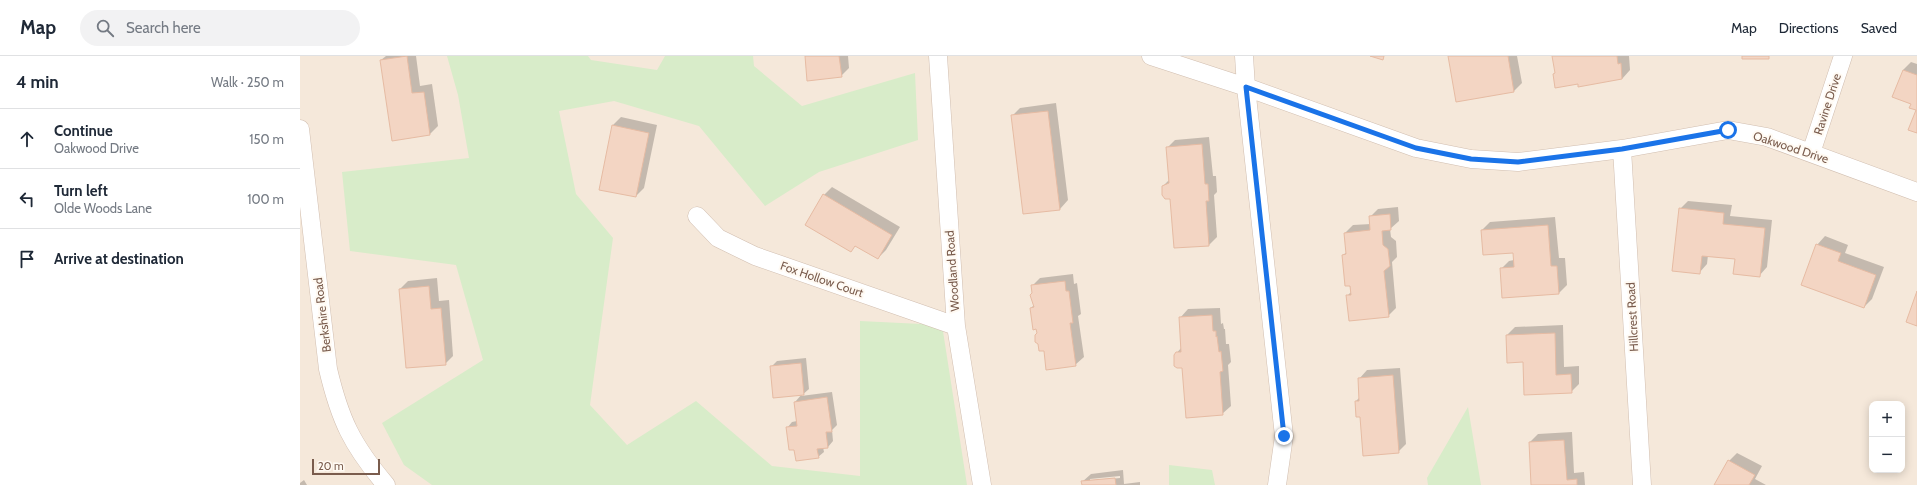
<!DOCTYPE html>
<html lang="en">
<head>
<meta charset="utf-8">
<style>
	body { margin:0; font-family:Cabin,sans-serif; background:#f2f2f3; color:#1f2937 }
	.controls { position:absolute; right:12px; bottom:12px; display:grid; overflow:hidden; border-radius:8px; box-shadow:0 2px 10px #0003 }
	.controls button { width:36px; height:36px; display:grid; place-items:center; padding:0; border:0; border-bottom:1px solid #e0e1e3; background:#fff; color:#1f2937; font:20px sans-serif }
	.scale { position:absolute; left:12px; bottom:10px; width:68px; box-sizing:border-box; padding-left:4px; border:2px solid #7a5c4d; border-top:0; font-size:11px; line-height:14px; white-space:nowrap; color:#7a5c4d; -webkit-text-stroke:3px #fffaf3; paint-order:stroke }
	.stop { position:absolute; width:12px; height:12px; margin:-9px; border:3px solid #1a73e8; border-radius:50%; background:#fff }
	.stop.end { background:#1a73e8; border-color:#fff; box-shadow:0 1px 4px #0008 }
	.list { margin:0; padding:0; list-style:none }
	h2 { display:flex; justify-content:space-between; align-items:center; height:52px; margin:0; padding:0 16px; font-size:17px }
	h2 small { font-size:13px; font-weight:400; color:#747a83 }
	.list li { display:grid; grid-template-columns:26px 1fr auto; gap:12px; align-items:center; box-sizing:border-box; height:60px; padding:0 16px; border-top:1px solid #e0e1e3 }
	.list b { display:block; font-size:15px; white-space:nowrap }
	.list p { margin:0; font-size:13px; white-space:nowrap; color:#747a83 }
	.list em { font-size:13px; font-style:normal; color:#747a83 }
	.icon { flex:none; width:22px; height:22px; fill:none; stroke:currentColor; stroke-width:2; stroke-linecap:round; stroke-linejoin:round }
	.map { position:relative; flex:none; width:1617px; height:429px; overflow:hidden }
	header { display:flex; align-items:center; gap:24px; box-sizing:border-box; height:56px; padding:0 20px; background:#fff; border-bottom:1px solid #e0e1e3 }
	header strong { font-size:19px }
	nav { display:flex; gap:22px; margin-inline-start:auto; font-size:14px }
	.search { width:280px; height:36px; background:#f2f2f3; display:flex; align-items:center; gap:10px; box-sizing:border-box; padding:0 14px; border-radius:22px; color:#747a83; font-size:15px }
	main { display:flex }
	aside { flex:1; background:#fff }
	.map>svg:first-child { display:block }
</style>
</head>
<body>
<header>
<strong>Map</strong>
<div class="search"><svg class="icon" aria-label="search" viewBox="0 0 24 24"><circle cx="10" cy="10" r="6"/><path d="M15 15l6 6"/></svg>Search here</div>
<nav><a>Map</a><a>Directions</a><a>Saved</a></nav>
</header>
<main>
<aside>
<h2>4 min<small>Walk · 250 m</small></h2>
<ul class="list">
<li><svg class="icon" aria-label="ahead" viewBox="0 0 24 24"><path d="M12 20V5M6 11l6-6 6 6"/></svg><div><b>Continue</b><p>Oakwood Drive</p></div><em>150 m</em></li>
<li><svg class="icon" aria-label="left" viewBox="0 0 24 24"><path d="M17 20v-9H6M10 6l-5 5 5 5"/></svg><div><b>Turn left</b><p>Olde Woods Lane</p></div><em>100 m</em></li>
<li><svg class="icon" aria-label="arrive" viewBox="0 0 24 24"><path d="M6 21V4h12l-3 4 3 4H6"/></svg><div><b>Arrive at destination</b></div></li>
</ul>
</aside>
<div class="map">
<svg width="1617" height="429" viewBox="0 0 1617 429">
	<rect width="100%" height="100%" fill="#fdf6ec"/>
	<path fill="#f5e8da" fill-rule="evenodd" d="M0 0H1617V429H0ZM1572 348H1602V414H1572Z"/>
	<path fill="#d8ecc9" d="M147 0H288L291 4 357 14 365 0H453L454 10 502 50 615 17 618 84 519 116 465 150 399 70 314 45 259 55 276 138 313 182 290 349 327 389 396 345 472 410 560 420V265L642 269 667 429H132L104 409 82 367 183 304 156 209 50 195 42 116 169 102 158 39Z
		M1168 351 1181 429H1128L1127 422Z
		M869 409 912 414 915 429H869Z"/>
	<path fill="#0003" fill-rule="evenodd" d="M86 0H116L120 30 132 28 138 70 130 78 93 83 81 4Z
		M506 0H548L549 12 541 20Z
		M1150 0H1217L1222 27 1214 35 1157 45Z
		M1253 0H1329L1330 14 1322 23 1278 27 1254 18 1256 16Z
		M1611 6 1617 8V54L1612 47 1603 14Z
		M756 47 768 144 760 153 724 157 712 60 720 52Z
		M321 61 357 69 344 132 336 140 313 69Z
		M909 81 913 120H916L917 136 914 139 917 181 909 189 875 191 871 141 863 130 869 124 867 92 875 84Z
		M532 131 600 171 586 194 578 202 556 189 551 194 524 139Z
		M1388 145 1432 149 1430 160 1472 164 1467 211 1459 220 1436 202 1408 199 1407 208 1399 217 1380 153Z
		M1098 151 1099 165 1090 173 1091 181 1096 185 1097 201 1092 206 1096 252 1088 260 1047 240 1051 236 1043 199 1047 196 1045 177 1053 169 1071 168 1070 161 1078 153Z
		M1255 161 1259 202H1265L1267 229 1259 237 1201 213 1209 205 1214 204V196L1182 174 1190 166Z
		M1525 180 1548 189 1545 197 1584 211 1572 243 1564 251 1517 189Z
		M773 218 774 228 777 227 781 258 778 260 784 301 775 309 738 277 731 252 734 249 732 230 740 222Z
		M137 222 139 245 149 244 153 300 145 308 100 233 108 225Z
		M920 252 921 268 923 267 924 273H925L926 288H929L931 306 928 309 931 350 922 358 875 299 881 292 880 262 888 253Z
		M1263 269 1264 311 1279 310V328L1271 336 1224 305 1207 279 1215 271Z
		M506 302 509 333 501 340 532 336 537 369 532 374 533 385 528 391H523L524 396 518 401 495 392 487 372 492 366 497 365 495 346 502 338 471 311 477 305Z
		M1100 312 1106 388 1098 396 1056 345 1060 341 1059 323 1067 314Z
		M1272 376 1274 417 1284 416 1285 429H1232L1230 386 1238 378Z
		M1437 397 1462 410 1455 423 1466 429H1416L1429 405Z
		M823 414 824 428 840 426V429H783L782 426 791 418ZM820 420V422L790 425V423Z
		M4 424 7 429H0V427Z"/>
	<path fill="#f3d5c3" stroke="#e6bba3" d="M107 0 112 37 124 36 130 79 92 85 80 4Z
		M505 0H539L542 21 507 25Z
		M1070 0H1084L1083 4Z
		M1148 0H1208L1214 36 1156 46Z
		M1252 0H1317L1318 8 1321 7 1322 23 1278 31V28L1255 32 1253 18 1255 17Z
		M1442 0H1469V3H1442Z
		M1603 14 1617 19V77L1608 74 1616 54 1609 52 1611 48 1592 41Z
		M748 55 760 154 723 158 711 59Z
		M312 69 349 77 336 141 299 134Z
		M902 88 905 128H908L909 145H906L909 190 874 192 870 143H865L862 139V130L869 127 866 91Z
		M523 138 592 179 578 203 555 190 551 196 505 169Z
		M1379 152 1424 157 1423 168 1465 172 1460 221 1433 218 1435 203 1402 200 1400 218 1372 215Z
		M1090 158 1091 174 1082 175 1083 189 1088 193 1090 210 1084 215 1089 261 1049 265 1046 239H1051L1050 230H1045L1042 199 1046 198 1044 177 1070 174 1069 160Z
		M1248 169 1251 210H1257L1259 238 1202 242 1200 212 1214 211 1213 197 1183 199 1181 174Z
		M1516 188 1541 197 1538 205 1576 219 1564 252 1501 229Z
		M765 225 766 235H769L773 267H770L776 310 746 314 744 295H739L738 288 735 286V279L737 277 736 273 733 274 730 252 734 251 730 239 732 237 731 229Z
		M129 230 131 253 141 252 146 309 106 312 99 233Z
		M1617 235V270L1606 266Z
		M912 259 913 275H916V281L917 280 919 296 921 295 923 315 920 316 923 359 886 362 882 312H877L874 310V299L876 296H881L879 261Z
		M1255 277 1256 319 1271 318 1272 337 1224 339 1223 306 1207 307 1206 279Z
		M501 307 504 339 473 342 470 310Z
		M1093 319 1099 397 1063 400 1060 361H1056L1055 345H1059L1058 322Z
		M527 341 532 376H526L528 392 517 393 519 402 496 405 494 394H489L486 371 497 370 494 346Z
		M1264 384 1267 424 1277 423V429H1231L1229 386Z
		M1428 404 1455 419 1449 429H1414Z
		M815 422 816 429H782L781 425Z"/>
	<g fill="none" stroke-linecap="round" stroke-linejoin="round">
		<g stroke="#d1beb0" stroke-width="19">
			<path id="street" d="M638 0 656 270 682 429
				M851 0 946 31 1116 92 1171 103 1218 106 1322 93 1428 74 1467 81 1617 136
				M944 0 946 31 984 380 977 429
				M0 73 28 313C40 364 52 389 86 429
				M1322 93 1342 429
				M1511 97 1543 0
				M397 160 418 182 455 200 656 270"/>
		</g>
		<use href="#street" stroke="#fff" stroke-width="18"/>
	</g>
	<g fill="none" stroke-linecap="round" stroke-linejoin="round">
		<path stroke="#1a73e8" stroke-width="5" d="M984 380 946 31 1116 92 1171 103 1218 106 1322 93 1428 74"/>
	</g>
	<g text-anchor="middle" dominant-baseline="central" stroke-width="4" stroke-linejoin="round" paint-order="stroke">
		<g font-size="12" fill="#7a5c4d" stroke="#fffaf3">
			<text transform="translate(1527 48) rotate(-72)">Ravine Drive</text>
			<text transform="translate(1491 91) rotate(18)">Oakwood Drive</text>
			<text transform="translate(652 215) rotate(-94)">Woodland Road</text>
			<text transform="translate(522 223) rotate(19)">Fox Hollow Court</text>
			<text transform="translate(22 259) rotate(-97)">Berkshire Road</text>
			<text transform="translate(1332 261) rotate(-93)">Hillcrest Road</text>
		</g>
	</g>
</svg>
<div class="controls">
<button>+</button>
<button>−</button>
</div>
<div class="scale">20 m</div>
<div class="stop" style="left:1428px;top:74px"></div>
<div class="stop end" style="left:984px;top:380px"></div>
</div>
</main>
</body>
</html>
